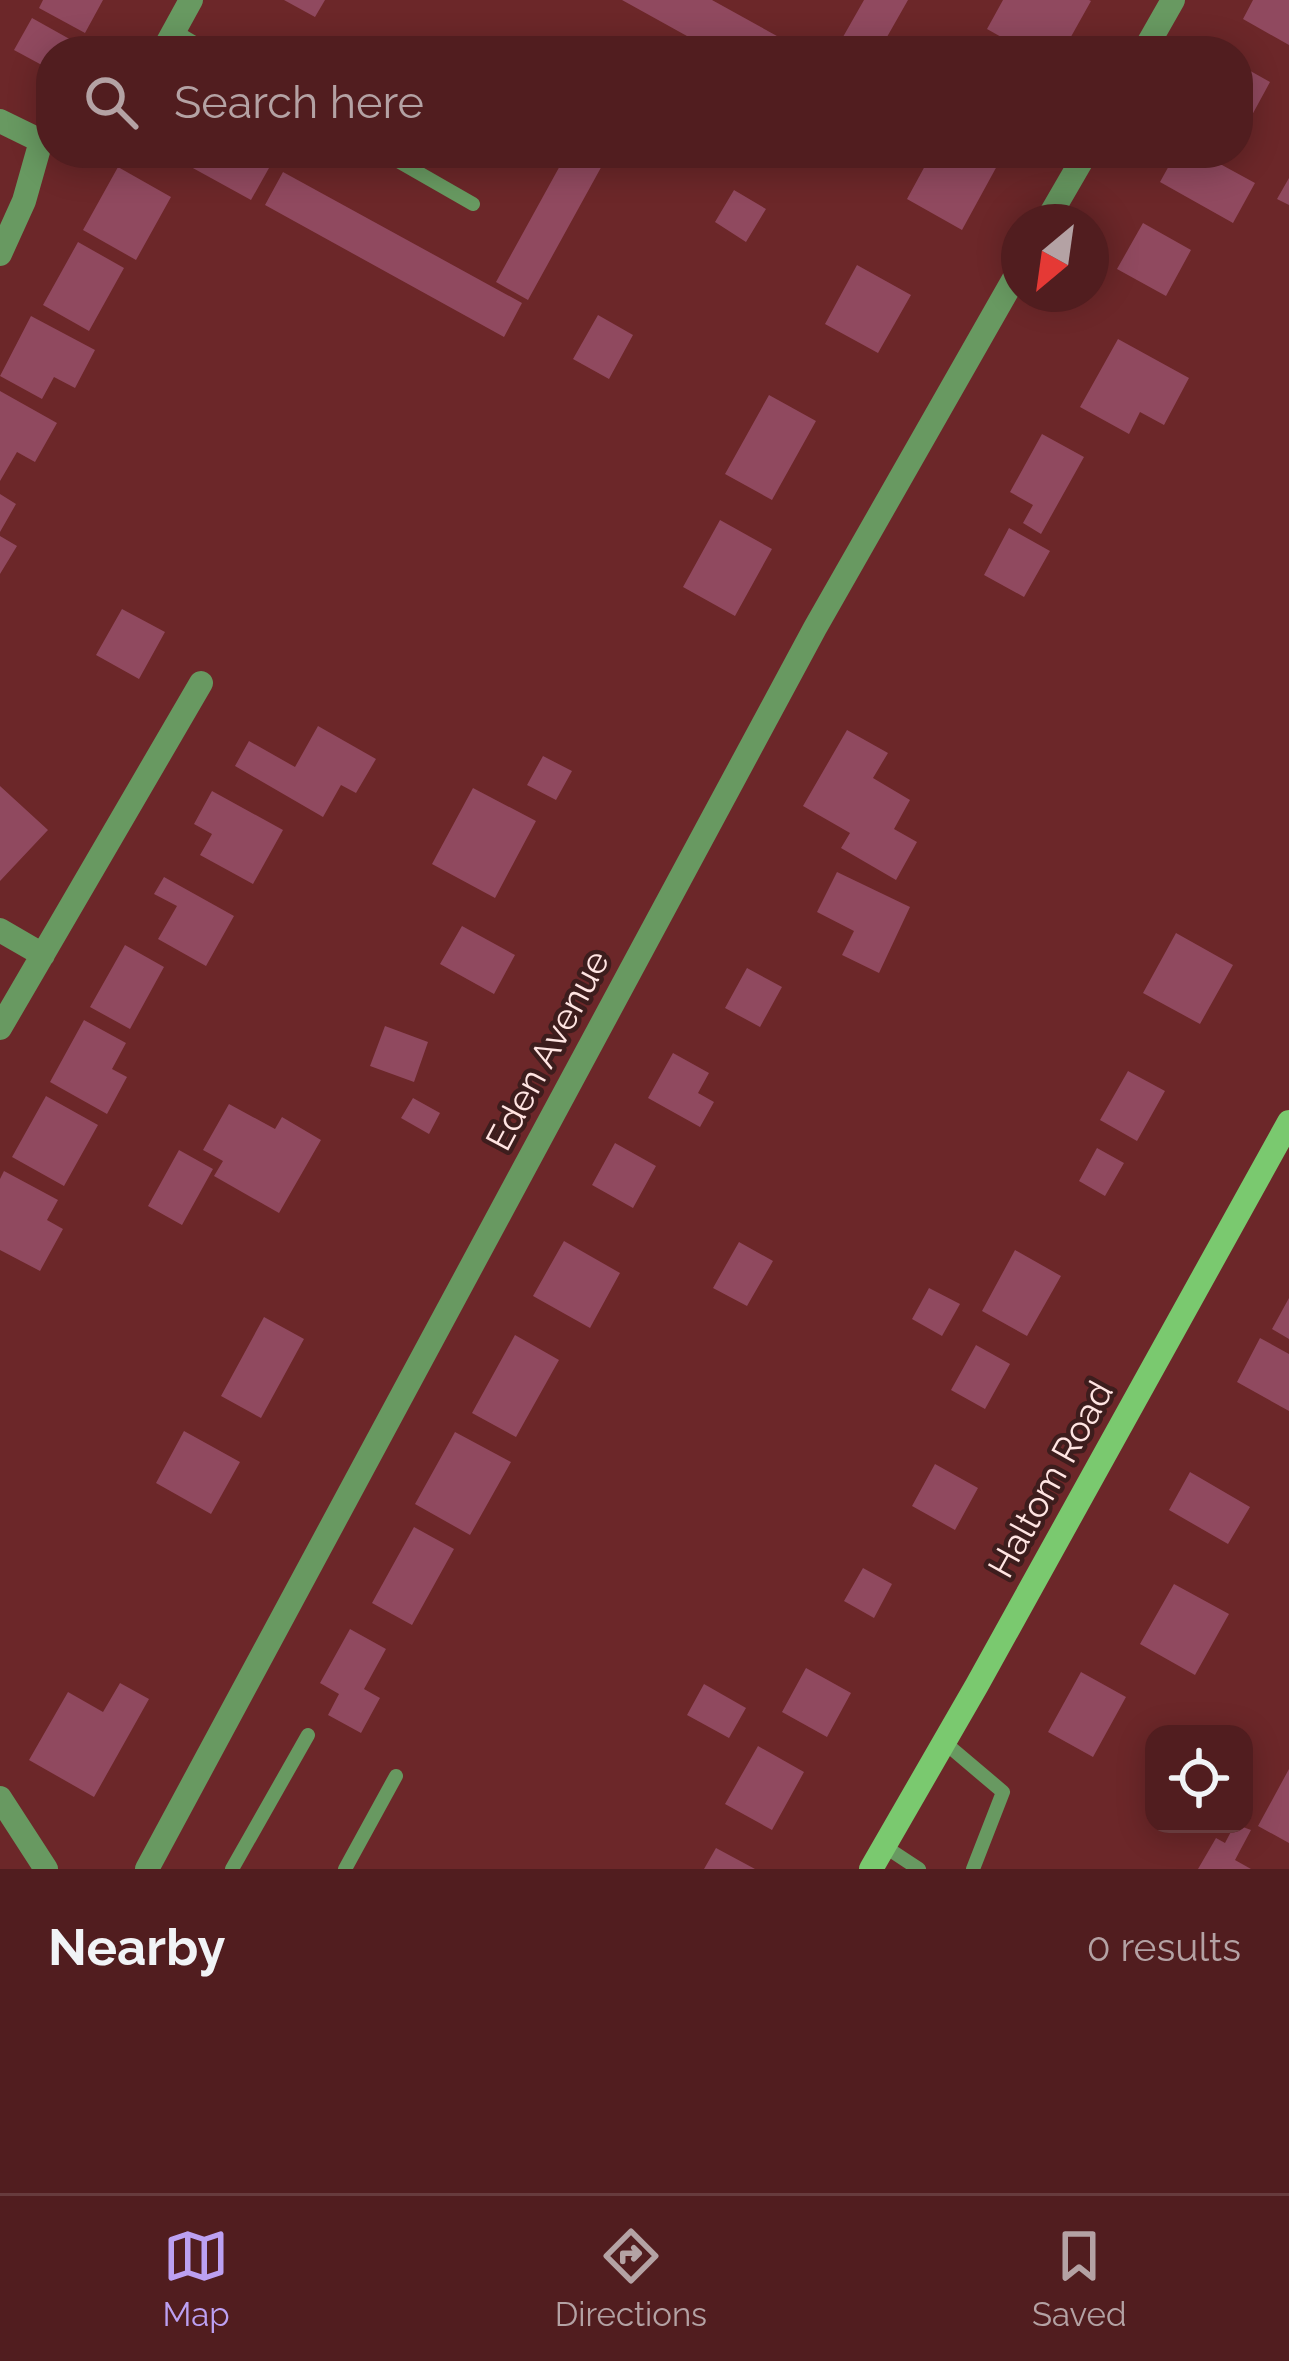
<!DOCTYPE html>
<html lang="en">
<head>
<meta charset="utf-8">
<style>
	body { margin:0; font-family:Raleway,sans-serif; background:#5b2a2c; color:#f1f3f6 }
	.controls { position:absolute; right:36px; bottom:36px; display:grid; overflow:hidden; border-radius:24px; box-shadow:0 6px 30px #0003 }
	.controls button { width:108px; height:108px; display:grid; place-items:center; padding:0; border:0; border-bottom:3px solid #673b3d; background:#511d1f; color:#f1f3f6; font:60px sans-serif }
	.compass { position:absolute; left:1001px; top:204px; width:108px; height:108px; border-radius:50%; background:#511d1f; box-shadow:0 6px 30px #0003; rotate:209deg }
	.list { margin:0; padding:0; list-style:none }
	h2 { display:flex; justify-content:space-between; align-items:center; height:156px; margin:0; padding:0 48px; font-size:51px }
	h2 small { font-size:39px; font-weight:400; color:#b4a2a4 }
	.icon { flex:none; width:66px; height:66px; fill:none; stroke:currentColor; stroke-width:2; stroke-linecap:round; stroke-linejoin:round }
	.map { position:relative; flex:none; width:1289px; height:1869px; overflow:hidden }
	.search { position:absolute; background:#511d1f; box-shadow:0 6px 30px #0003; left:36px; right:36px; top:36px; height:132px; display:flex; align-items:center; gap:30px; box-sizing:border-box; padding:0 42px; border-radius:48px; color:#b4a2a4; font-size:45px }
	.sheet { height:324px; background:#511d1f }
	nav { display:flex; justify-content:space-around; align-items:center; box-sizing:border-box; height:168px; border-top:3px solid #673b3d; background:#511d1f; font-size:33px; color:#b4a2a4 }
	nav a { display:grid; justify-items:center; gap:6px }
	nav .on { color:#bca0f2 }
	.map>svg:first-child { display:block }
</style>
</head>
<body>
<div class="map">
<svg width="1289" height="1869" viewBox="0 0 1289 1869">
	<rect width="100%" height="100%" fill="#6c2729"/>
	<path fill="#90495f" d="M43 0H103L85 33 39 8Z
		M284 0H325L315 17Z
		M622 0H712L804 51H714Z
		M864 0H908L879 51H835Z
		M1003 0H1089L1091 1 1063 51H1026L987 29Z
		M1253 0H1289V45L1243 19Z
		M32 18 91 51H51V70L14 50Z
		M1238 64 1270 82 1245 128 1238 124Z
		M199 153H241L269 168 251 200 191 167Z
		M567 153H609L528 300 496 282Z
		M932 153H974L997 166 962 230 907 199Z
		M1176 153H1200L1255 183 1233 223 1160 182Z
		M118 167 171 197 136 260 83 230Z
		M283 172 522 303 504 337 265 205Z
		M1289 178V205L1277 199Z
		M734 190 766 209 746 242 715 222Z
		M1143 223 1191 250 1166 296 1117 269Z
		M78 242 124 268 89 331 43 305Z
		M857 265 911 295 878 353 825 324Z
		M598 315 633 335 609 379 573 359Z
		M31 316 95 350 75 388 54 377 42 399 0 376Z
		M1118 339 1189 378 1164 425 1140 412 1129 434 1080 407Z
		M0 391 57 423 35 462 17 452 0 481Z
		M769 395 816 421 772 500 725 474Z
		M1042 434 1084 457 1041 534 1023 523 1033 505 1010 492Z
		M0 494 16 504 0 532Z
		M720 520 772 549 735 616 683 587Z
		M1009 528 1050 551 1024 597 984 575Z
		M0 536 17 546 0 574Z
		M122 609 165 632 139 679 96 655Z
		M318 726 376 759 356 793 341 785 323 817 235 766 249 741 295 767Z
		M847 730 888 753 873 778 910 800 894 829 917 842 896 880 841 848 850 833 803 806Z
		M543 756 572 771 556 800 527 785Z
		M0 786 48 830 0 881Z
		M473 788 536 821 495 898 432 864Z
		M212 791 283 830 253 884 200 855 212 834 194 824Z
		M837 872 910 907 879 973 842 955 854 931 817 912Z
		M164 877 234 916 206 966 158 939 177 906 154 894Z
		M462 926 515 955 494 994 440 964Z
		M1176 933 1233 965 1200 1024 1143 993Z
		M125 945 164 967 130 1029 90 1007Z
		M747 968 782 987 760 1027 725 1008Z
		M84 1020 126 1043 112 1069 127 1077 107 1114 50 1082Z
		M385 1026 428 1042 414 1082 370 1066Z
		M673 1053 709 1073 698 1093 714 1102 700 1127 648 1098Z
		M1128 1071 1165 1091 1137 1141 1100 1120Z
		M46 1096 98 1125 64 1186 12 1157Z
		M413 1098 440 1113 429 1134 401 1118Z
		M229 1104 275 1129 282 1117 321 1140 279 1213 214 1176 223 1161 203 1150Z
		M615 1143 656 1166 633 1208 592 1185Z
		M1097 1148 1124 1163 1105 1196 1079 1181Z
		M179 1150 213 1169 182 1225 148 1206Z
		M4 1171 58 1200 47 1220 63 1229 40 1271 0 1250V1179Z
		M564 1241 620 1273 590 1328 533 1296Z
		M739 1242 773 1261 747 1306 713 1288Z
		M1015 1250 1061 1276 1027 1336 982 1311Z
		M929 1288 960 1304 942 1336 912 1319Z
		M1289 1298V1339L1272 1329Z
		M264 1317 304 1339 261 1418 221 1396Z
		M515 1335 559 1360 516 1437 472 1413Z
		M1260 1338 1289 1354V1411L1237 1382Z
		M976 1345 1010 1364 985 1409 951 1390Z
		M184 1431 240 1462 211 1514 156 1483Z
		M455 1432 511 1462 470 1535 415 1504Z
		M935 1464 978 1488 955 1530 912 1506Z
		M1190 1472 1250 1507 1228 1544 1169 1510Z
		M414 1527 454 1549 412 1625 372 1603Z
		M863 1568 892 1584 874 1618 844 1601Z
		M1174 1584 1229 1614 1195 1675 1140 1644Z
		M350 1629 386 1649 364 1689 380 1698 361 1733 328 1715 339 1694 320 1683Z
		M806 1668 851 1693 827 1737 782 1712Z
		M1081 1672 1126 1697 1093 1757 1048 1732Z
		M120 1683 149 1699 94 1797 29 1760 68 1692 103 1712Z
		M704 1684 746 1708 729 1738 687 1715Z
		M758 1746 804 1772 772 1830 725 1804Z
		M1289 1769V1843L1258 1826Z
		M1235 1824 1251 1830 1235 1860 1251 1869H1198L1216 1838 1225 1843Z
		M716 1848 755 1869H704Z"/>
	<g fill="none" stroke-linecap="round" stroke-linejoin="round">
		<path stroke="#689961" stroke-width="14" d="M174 31 208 51
			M384 153 473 204
			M944 1742 1003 1792 973 1869
			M884 1846 919 1869
			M232 1869 308 1735
			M345 1869 396 1776"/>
		<path stroke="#689961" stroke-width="24" d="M163 51 191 0
			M1144 51 1173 0
			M0 121 41 141
			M1046 222 1086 153
			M0 254 24 201 41 141 51 133
			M0 930 43 955
			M0 1028 201 683
			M0 1798 46 1869
			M147 1869 815 628 1019 270"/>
		<path stroke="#7ac96f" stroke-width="24" d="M871 1869 977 1685 1289 1122"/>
	</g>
	<g text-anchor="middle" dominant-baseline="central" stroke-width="9" stroke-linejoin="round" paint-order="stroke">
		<g font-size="36" fill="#ffe4e2" stroke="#3d1d1d">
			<text transform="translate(547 1050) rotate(-62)">Eden Avenue</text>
			<text transform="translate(1050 1479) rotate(-61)">Haltom Road</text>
		</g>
	</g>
</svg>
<div class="controls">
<button><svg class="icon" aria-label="locate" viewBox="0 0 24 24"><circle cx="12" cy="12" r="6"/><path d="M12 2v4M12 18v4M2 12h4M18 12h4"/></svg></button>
</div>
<svg class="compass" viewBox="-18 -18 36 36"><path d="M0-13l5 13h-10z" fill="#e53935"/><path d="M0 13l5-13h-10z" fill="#b4a2a4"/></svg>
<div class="search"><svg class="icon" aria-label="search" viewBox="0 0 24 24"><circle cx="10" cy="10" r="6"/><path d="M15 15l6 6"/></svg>Search here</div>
</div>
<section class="sheet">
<h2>Nearby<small>0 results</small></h2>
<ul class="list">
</ul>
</section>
<nav>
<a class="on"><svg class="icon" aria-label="map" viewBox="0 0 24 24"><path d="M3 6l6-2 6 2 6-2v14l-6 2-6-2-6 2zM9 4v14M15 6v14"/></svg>Map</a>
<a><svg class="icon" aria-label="directions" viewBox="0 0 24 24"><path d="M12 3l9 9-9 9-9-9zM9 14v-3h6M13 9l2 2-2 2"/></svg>Directions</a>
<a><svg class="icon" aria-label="saved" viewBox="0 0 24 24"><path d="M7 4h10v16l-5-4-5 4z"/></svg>Saved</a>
</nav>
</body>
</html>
